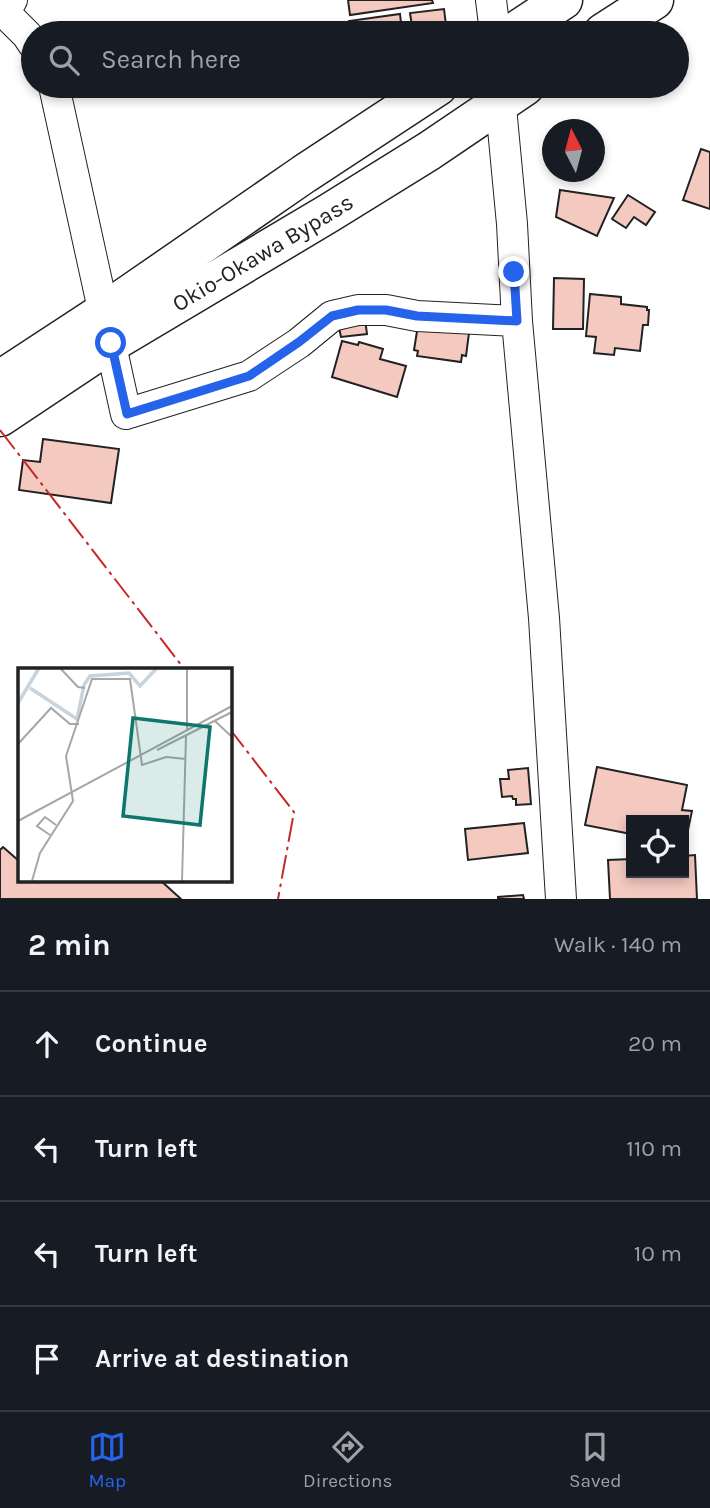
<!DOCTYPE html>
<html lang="en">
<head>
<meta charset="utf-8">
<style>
	body { margin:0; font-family:Karla,sans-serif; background:#242831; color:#f1f3f6 }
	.controls { position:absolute; right:21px; bottom:21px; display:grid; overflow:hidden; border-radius:0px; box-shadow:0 4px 10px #0003 }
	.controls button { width:63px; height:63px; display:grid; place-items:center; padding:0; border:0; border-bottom:2px solid #363941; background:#171b24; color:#f1f3f6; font:35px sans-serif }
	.compass { position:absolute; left:542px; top:119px; width:63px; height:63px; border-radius:50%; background:#171b24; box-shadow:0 4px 10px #0003; rotate:354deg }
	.stop { position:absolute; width:21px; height:21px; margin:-16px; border:5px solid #2563eb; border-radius:50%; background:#fff }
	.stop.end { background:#2563eb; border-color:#fff; box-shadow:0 2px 7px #0008 }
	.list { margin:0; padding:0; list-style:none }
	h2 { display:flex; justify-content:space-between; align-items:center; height:91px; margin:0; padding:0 28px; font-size:30px }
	h2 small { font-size:23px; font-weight:400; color:#9ea1a6 }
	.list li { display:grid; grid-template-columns:46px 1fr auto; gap:21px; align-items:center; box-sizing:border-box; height:105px; padding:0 28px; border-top:2px solid #363941 }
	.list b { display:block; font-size:26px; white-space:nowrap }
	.list em { font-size:23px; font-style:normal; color:#9ea1a6 }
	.icon { flex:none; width:38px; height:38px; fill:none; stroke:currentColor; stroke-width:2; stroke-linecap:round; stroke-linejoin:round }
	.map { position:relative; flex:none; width:710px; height:899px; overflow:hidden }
	.search { position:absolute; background:#171b24; box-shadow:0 4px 10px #0003; left:21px; right:21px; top:21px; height:77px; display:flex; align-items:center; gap:18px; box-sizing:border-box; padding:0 24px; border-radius:38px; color:#9ea1a6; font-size:26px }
	.sheet { height:511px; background:#171b24 }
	nav { display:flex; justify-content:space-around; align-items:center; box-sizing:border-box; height:98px; border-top:2px solid #363941; background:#171b24; font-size:19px; color:#9ea1a6 }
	nav a { display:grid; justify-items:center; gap:4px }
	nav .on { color:#2563eb }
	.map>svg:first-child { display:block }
</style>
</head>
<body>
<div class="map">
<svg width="710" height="899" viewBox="0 0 710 899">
	<rect width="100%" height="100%" fill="#fff"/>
	<path fill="#f3c9c0" stroke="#222" stroke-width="2" d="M348 0H432L433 3 350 15Z
		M444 9 447 33H413L410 13Z
		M400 14 401 23 409 22 411 33H351L349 21Z
		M701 149 710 152V209L683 200Z
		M560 190 614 198 597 236 556 217Z
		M628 195 655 212 646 225 634 217 626 228 612 219Z
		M554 278 584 279 583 329H553Z
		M590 294 621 297V304L647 307V310H649L648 325H643L640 351 615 348 614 355 594 353 596 337 586 336Z
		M365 319 367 334 341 337 338 323Z
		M418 325 469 333 466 356 462 355 461 362 417 356 418 351 414 350Z
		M342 341 358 345 359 342 383 349 380 359 406 366 397 397 332 377Z
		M43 439 119 449 111 503 19 490 23 460 40 462Z
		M597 767 687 785 682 810 692 811 685 844 684 820H631V834L585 825Z
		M528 768 531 804 516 805V799H513L512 796 502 797 500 779H509L508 770Z
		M524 823 528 853 468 860 465 829Z
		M3 847 19 861V880H160L181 899H0V850Z
		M695 855 697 899H610L608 860 631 859V873H684V856Z
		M523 895 524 899H498V897Z"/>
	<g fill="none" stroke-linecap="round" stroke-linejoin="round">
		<g stroke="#222" stroke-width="32">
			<path id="minor" d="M12 0 4 12 27 35 33 44
				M491 0 495 33
				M54 86 126 414 249 376 299 343 332 316 358 310H386L417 316 517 321
				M499 86 512 224 517 321 544 618 561 899"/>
		</g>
		<g stroke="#222" stroke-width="41">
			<g id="highway">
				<path d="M513 33 563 0"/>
				<path d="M603 33 654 0"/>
				<path d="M0 380 104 312 304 174 438 86"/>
				<path id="s1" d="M0 417 111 343 329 213 429 151 525 86"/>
			</g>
		</g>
		<use href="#minor" stroke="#fff" stroke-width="30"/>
		<use href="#highway" stroke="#fff" stroke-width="38"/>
		<path stroke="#c62828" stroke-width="2" stroke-dasharray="24 5 3.5 5" stroke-linecap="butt" d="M0 430 185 670
			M229 728 294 812 278 899"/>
	</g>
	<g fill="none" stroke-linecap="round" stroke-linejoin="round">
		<path stroke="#2563eb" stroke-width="9" d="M111 343 127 414 249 376 299 342 332 316 358 310H386L417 316 517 321 514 272"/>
	</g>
	<g text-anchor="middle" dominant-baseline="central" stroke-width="5" stroke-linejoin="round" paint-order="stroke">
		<g font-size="23" fill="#222" stroke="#fff">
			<text stroke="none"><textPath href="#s1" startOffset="310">Okio-Okawa Bypass</textPath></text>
		</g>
	</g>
	<g transform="translate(18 668)">
		<rect width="214" height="214" fill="#fff"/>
		<path fill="none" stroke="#c7d3dd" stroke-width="3.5" d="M12 20 59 51 66 17 72 8 111 5 122 18 139 0M0 35 21 0"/>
		<path fill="none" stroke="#a7a7a7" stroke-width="2" d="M42 0 60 19 67 20M197 53 214 69M169 61V0M0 76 33 40 52 56H61M139 82 214 44M214 92V117M0 153 214 38M32 167 19 158 27 149 38 157M14 213 22 185 55 133 48 88 74 11H112L124 97 148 89 168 91M164 213 168 68"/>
		<path fill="#0f766e" fill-opacity="0.15" stroke="#0f766e" stroke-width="3.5" d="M115 50 192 59 182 157 105 148Z"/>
		<rect width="214" height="214" fill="none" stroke="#222" stroke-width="3.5"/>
	</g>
</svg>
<div class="controls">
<button><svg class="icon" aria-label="locate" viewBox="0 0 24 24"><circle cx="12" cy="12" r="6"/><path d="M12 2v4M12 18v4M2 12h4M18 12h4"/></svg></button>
</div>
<svg class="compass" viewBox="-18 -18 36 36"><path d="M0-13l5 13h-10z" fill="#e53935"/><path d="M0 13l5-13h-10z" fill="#9ea1a6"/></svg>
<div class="stop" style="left:111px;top:343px"></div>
<div class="stop end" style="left:514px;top:272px"></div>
<div class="search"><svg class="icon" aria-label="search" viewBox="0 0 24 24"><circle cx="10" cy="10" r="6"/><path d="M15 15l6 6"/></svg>Search here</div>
</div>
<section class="sheet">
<h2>2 min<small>Walk · 140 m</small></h2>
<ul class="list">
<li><svg class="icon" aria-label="ahead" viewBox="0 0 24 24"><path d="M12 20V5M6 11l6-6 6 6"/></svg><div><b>Continue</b></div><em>20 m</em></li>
<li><svg class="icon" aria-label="left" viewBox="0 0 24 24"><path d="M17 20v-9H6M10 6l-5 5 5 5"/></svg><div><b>Turn left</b></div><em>110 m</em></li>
<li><svg class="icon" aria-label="left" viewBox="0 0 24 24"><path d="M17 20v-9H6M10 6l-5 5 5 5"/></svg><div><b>Turn left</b></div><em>10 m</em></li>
<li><svg class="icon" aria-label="arrive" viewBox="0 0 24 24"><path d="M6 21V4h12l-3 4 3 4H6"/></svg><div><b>Arrive at destination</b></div></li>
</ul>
</section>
<nav>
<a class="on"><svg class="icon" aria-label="map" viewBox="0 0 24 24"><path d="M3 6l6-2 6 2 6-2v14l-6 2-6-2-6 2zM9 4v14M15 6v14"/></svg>Map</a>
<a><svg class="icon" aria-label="directions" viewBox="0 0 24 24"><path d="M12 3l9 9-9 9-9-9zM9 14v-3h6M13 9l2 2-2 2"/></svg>Directions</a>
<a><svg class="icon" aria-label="saved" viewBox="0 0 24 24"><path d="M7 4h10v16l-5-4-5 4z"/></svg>Saved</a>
</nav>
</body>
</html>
